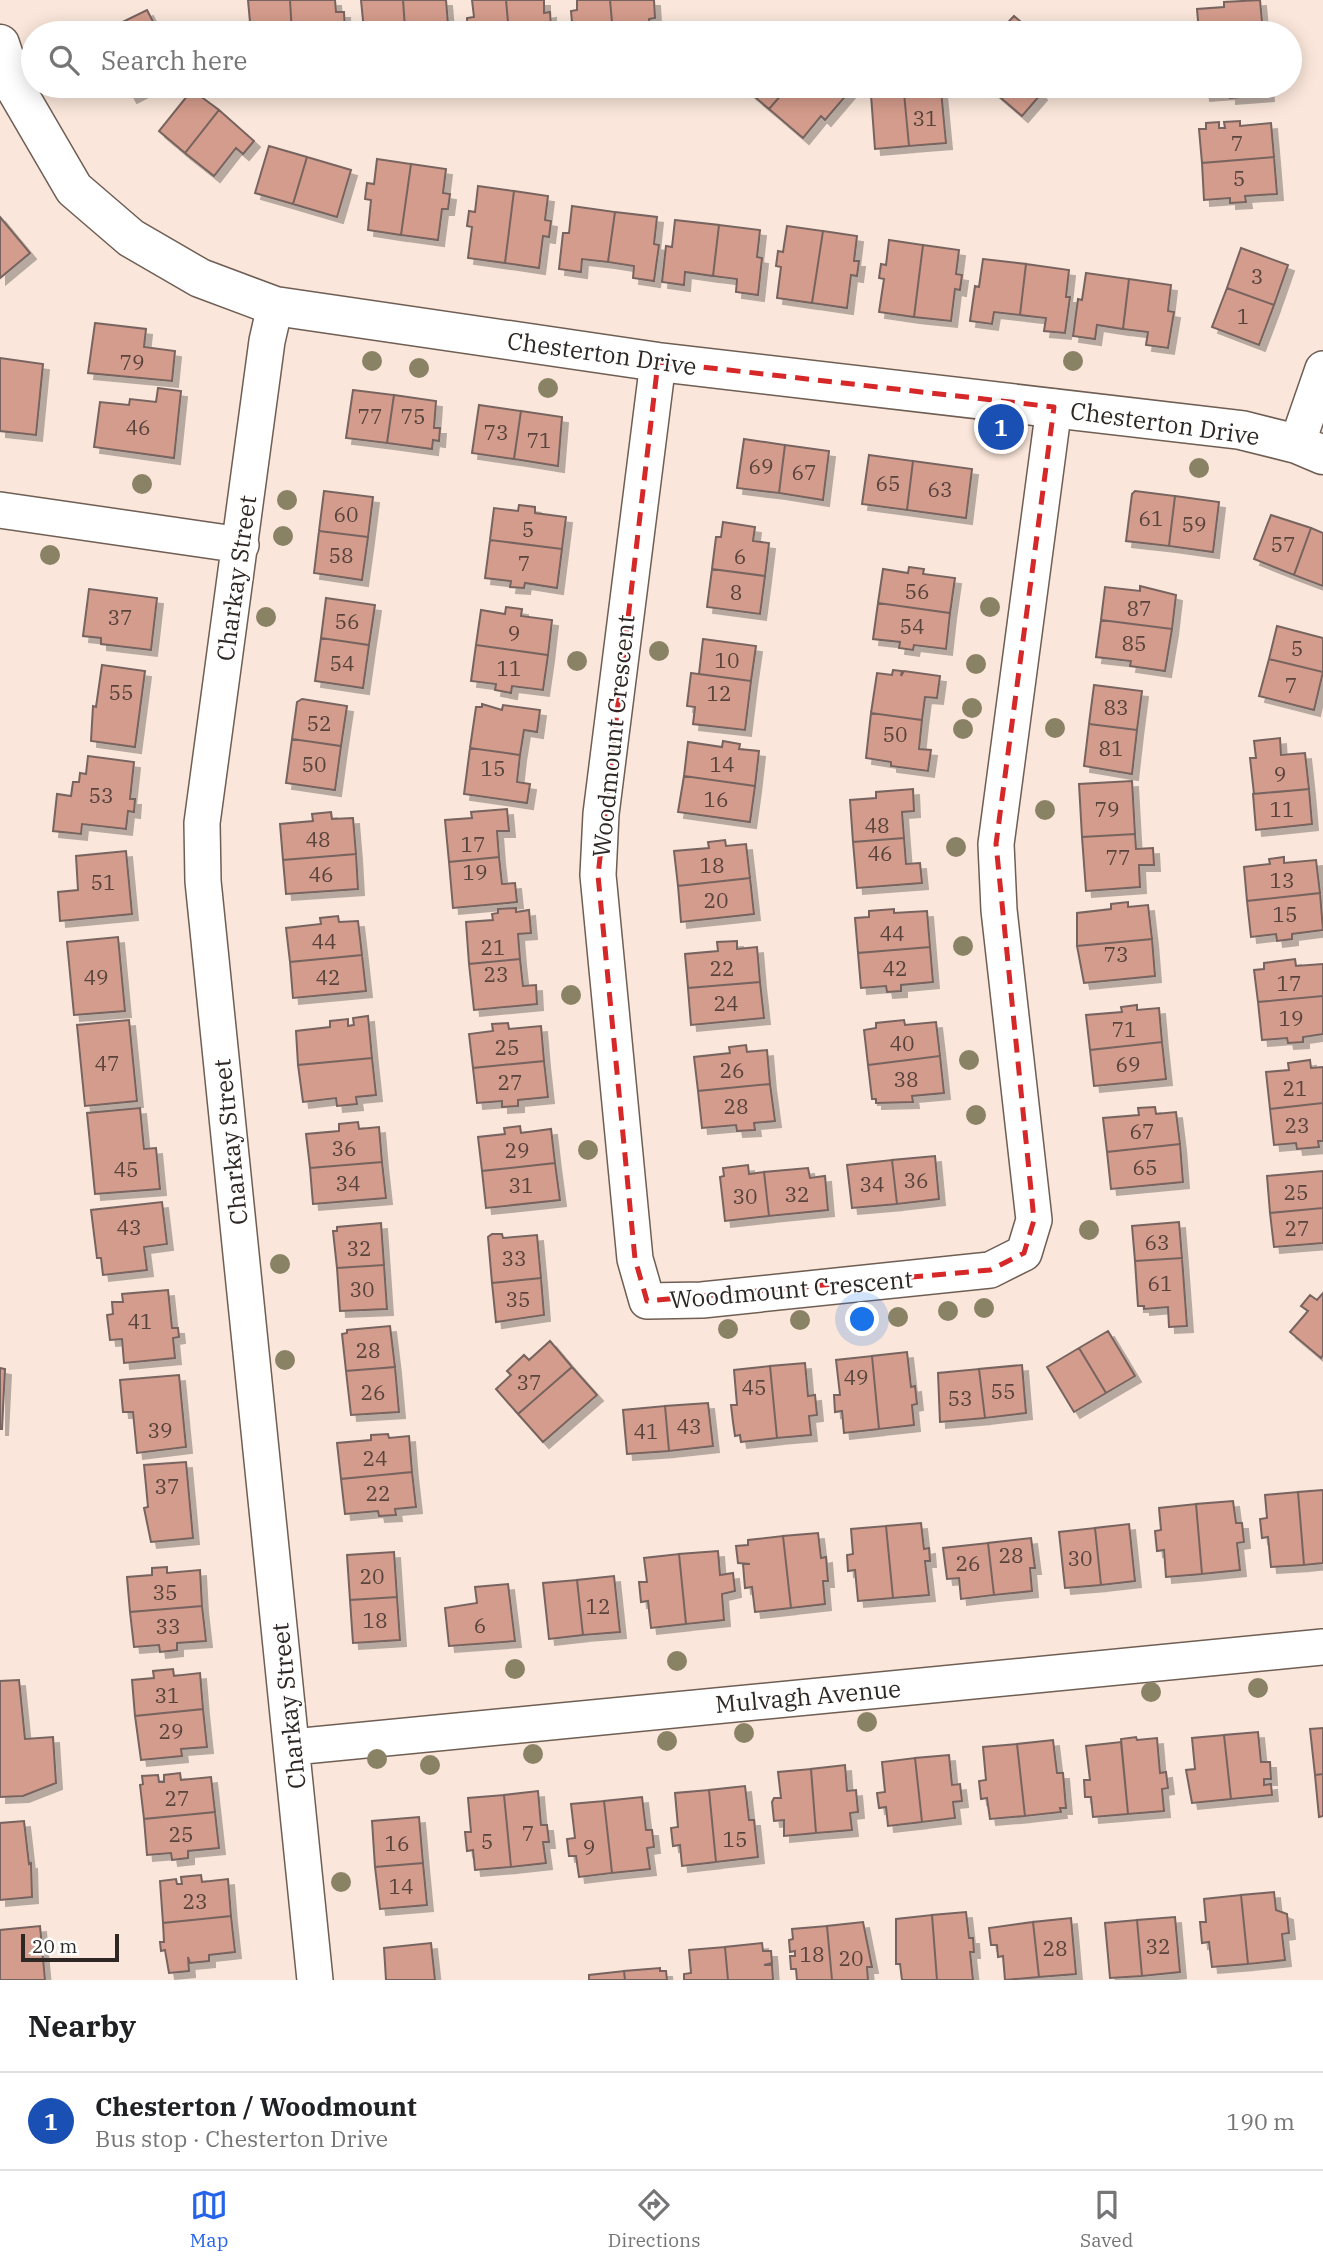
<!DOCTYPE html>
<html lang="en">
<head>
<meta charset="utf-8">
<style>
	body { margin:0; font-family:"IBM Plex Serif",serif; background:#f6f6f6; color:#202124 }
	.scale { position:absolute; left:21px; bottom:18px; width:98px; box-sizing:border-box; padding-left:7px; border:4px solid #2e2723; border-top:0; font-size:19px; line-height:24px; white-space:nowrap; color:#2e2723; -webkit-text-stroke:5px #fff; paint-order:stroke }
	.you { position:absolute; left:863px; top:1320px; width:24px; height:24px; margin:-18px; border:5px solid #fff; border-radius:50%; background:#1a73e8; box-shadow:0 0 0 10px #1a73e833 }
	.badge { display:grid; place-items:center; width:46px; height:46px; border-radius:50%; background:#2563eb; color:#fff; font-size:23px; font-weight:700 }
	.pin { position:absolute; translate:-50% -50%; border:4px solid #fff; box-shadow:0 2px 7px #0006 }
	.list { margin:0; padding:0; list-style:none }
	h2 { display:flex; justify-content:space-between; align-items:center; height:91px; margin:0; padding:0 28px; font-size:30px }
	h2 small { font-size:23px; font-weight:400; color:#757577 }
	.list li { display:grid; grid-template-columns:46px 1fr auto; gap:21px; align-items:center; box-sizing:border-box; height:98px; padding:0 28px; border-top:2px solid #e0e0e0 }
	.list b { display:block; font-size:26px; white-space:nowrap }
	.list p { margin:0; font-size:23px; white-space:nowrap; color:#757577 }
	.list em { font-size:23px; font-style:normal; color:#757577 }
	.icon { flex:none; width:38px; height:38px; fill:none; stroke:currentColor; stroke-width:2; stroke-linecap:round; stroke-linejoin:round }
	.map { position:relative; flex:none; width:1323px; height:1980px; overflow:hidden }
	.search { position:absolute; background:#fff; box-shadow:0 4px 18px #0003; left:21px; right:21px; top:21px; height:77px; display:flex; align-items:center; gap:18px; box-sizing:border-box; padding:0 24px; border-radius:38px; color:#757577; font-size:26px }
	.sheet { height:189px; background:#fff }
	nav { display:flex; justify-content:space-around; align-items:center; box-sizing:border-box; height:98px; border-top:2px solid #e0e0e0; background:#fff; font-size:19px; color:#757577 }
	nav a { display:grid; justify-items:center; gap:4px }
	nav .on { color:#2563eb }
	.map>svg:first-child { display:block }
</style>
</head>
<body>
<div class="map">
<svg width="1323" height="1980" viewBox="0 0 1323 1980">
	<defs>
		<filter id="shadow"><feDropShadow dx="6" dy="6" stdDeviation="0" flood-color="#0004"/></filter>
	</defs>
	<rect width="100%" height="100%" fill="#fae6da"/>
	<path fill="#d49c8c" stroke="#77645e" stroke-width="2" filter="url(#shadow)" d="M248 0H290L292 33H251Z
		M290 0H335L336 12H344L345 32 292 33Z
		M361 0H403L405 28 364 31Z
		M403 0H446L448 24 405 28Z
		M472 0H506L509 33H468L467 18 474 17Z
		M506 0H544V13L550 12 551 27 546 28V33H509Z
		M577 0H610L613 33H573L571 11 577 10Z
		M610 0H654L655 18 649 19 650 33H613Z
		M1260 0 1262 22 1249 23 1250 33H1199L1197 9 1224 7V2Z
		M147 10 159 33H100Z
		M1014 16 1034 33H998Z
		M125 86H152L131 97Z
		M742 86H789L769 109Z
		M789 86H841L849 92 825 120 821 116 803 138 769 109Z
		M987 86H1032L1041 94 1022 116Z
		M1203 86H1267L1268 95 1230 98V93L1204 95Z
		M192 90 219 110 185 153 159 131Z
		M941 90 946 143 909 146 904 93Z
		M904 93 909 146 875 149 871 95Z
		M219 110 254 141 243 154 236 148 214 176 185 153Z
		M1240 121V126L1271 123 1274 157 1202 163 1199 129H1206V123L1219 122V128H1225L1224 122Z
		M269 146 307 157 293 204 255 193Z
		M307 157 351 170 337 217 293 204Z
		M1274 157 1277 194 1245 196 1246 202 1230 203V198L1204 200 1202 163Z
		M377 159 411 164 401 235 368 230 371 200 365 199 367 183 374 184Z
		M411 164 446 169 443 193 450 194 448 209H442L438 240 401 235Z
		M478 186 514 191 505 263 468 258 472 227 467 226 469 211 475 212Z
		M514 191 548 196 545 220 551 221 549 237 543 236 539 268 505 263Z
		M572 206 615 212 608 262 582 259 581 272 559 269 563 233H569Z
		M615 212 657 217 654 244 659 245 654 281 633 278 634 266 608 262Z
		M0 217 30 253 0 278Z
		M675 220 719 225 713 276 685 272 684 285 662 282 666 246 672 247Z
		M719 225 760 230 757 257 762 258 758 295 736 292 737 279 713 276Z
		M787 226 823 231 812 303 777 298 781 267 776 266 778 251 783 252Z
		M823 231 857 236 854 261H859L857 276 851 275 847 308 812 303Z
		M889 240 923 245 914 317 879 312 884 279 879 278 881 264 886 265Z
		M923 245 959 250 956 274 962 275 960 290 955 289 951 321 914 317Z
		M1241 248 1288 265 1274 305 1227 288Z
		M983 259 1026 264 1020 315 994 312 992 324 970 321 975 286 979 287Z
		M1026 264 1069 270 1066 297H1070L1065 333 1044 331 1046 318 1020 315Z
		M1086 273 1129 279 1123 329 1097 325 1095 339 1073 336 1078 299 1082 300Z
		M1129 279 1171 285 1168 311 1174 312 1168 348 1146 345 1148 332 1123 329Z
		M1227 288 1274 305 1259 345 1212 327Z
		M95 323 146 329 144 347 175 351 172 381 88 373Z
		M0 358 43 364 36 435 0 431Z
		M158 388 181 391 174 458 94 447 100 402 129 405 130 399 156 402Z
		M353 390 394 395 387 443 346 438Z
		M394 395 436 401 434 428H440L439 441 433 440 432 449 387 443Z
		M479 405 521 411 514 459 472 453Z
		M521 411 562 417 558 466 514 459Z
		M744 439 785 445 779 493 737 488Z
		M785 445 829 451 823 500 779 493Z
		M869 455 913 461 907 510 862 504Z
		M913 461 972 469 966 518 907 510Z
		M324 491 373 497 368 537 319 531Z
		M1135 491 1175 496 1169 546 1126 541 1132 494Z
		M1175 496 1219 502 1213 552 1169 546Z
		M519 505 535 507V513L566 517 562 549 490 540 494 508 518 511Z
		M1271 515 1311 528 1294 575 1254 559Z
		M723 522 755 527 753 541 769 543 765 576 712 569 716 537H721Z
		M1311 528 1323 533V586L1294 575Z
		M319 531 368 537 362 580 314 573Z
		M490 540 562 549 557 588 525 583 524 588 510 587 511 581 485 578Z
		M909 567 924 569 923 574 955 578 950 613 878 603 883 569 908 573Z
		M712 569 765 576 760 614 707 607Z
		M1140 586 1176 595 1172 629 1101 620 1105 587 1140 591Z
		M89 589 157 598 151 650 101 644V638L83 636Z
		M326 598 375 605 369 645 321 638Z
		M878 603 950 613 946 649 914 645 913 650 899 648 900 642 873 639Z
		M506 607 522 609 521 616 552 620 548 655 476 645 481 610 505 614Z
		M1101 620 1172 629 1165 671 1130 666 1131 661 1096 657Z
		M1277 626 1323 638V672L1269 659Z
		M321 638 369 645 363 688 315 681Z
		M703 639 756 646 751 681 699 674Z
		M476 645 548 655 543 690 512 686 511 693 495 690 496 684 471 681Z
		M1269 659 1323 672 1314 710 1259 696Z
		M102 665 145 671 135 747 91 741 93 706 96 707Z
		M893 670 902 671 901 676 904 671 940 676 937 698 925 697 922 720 871 713 877 673 892 675Z
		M691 673 751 681 745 730 693 724 695 707 687 706Z
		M1094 685 1142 691 1137 730 1089 724Z
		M302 699 347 706 341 746 292 739 297 702Z
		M482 704 502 710 503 705 540 710 537 732 524 730 520 755 470 748 476 707H482Z
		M871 713 922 720 919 749 931 750 928 771 891 766V762L866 758Z
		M1089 724 1137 730 1132 774 1084 766Z
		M1280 738 1281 755 1305 753 1309 789 1254 794 1250 758H1256L1254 741Z
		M292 739 341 746 335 790 286 783Z
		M723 741 740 744 739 749 759 751 755 786 684 776 688 742 722 747Z
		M470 748 520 755 517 782 530 784 527 803 464 794Z
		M88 756 134 762 130 799H135L134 812 128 811 126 829 82 824 81 834 53 831 57 794 71 796 73 782H79L80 773 86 774Z
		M684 776 755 786 750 822 678 812Z
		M1132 781 1135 834 1082 837 1079 784Z
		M913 789 914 811 902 812 904 838 853 842 850 800 876 798V792Z
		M1309 789 1312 824 1256 830 1253 794Z
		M507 809 509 831H497L499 857 449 862 445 820 472 818 471 812Z
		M331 812 332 819 353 818 356 854 283 860 280 824 313 821 312 814Z
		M1135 834 1136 849 1153 848 1154 865H1139L1140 887 1086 891 1082 837Z
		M904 838 906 864 920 863 922 883 857 888 853 842Z
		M725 840 726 846 746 844 750 878 678 886 674 851 709 848 708 842Z
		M126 851 132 914 60 921 58 892 78 890 76 856Z
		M356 854 358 889 286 894 283 860Z
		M499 857 502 884 515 883 517 902 453 908 449 862Z
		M1284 857V863L1316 860 1320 893 1247 901 1244 867 1270 864 1269 859Z
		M750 878 754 914 681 922 678 886Z
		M1320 893 1323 930 1292 934V939L1277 941 1276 934 1251 937 1247 901Z
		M1128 902V907L1148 905 1152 939 1077 946V913L1111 909V904Z
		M516 908V912L529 910 531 933 518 934 520 959 469 964 466 922 493 920 492 914 498 913V909Z
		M894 909V913L927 911 930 947 858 953 855 918 869 917V911Z
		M338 916 339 922 358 921 362 955 290 962 286 928 321 924 320 918Z
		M118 937 125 1011 74 1015 67 942Z
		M1152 939 1155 976 1084 983 1077 946Z
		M737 941V949L757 947 760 982 688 988 685 954 718 951 717 942Z
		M930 947 933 982 901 985V991L887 992 886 986 861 988 858 953Z
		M362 955 366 991 293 998 290 962Z
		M520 959 523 986 536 985 537 1004 474 1010 469 964Z
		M1295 959 1296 966 1323 964V996L1258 1002 1254 970 1264 969V963Z
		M760 982 764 1018 691 1025 688 988Z
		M1323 996V1034L1303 1037V1042L1288 1043 1287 1038 1262 1040 1258 1002Z
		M1137 1005V1010L1159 1008 1162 1042 1090 1050 1086 1015 1122 1012 1121 1007Z
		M368 1016 372 1058 298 1065 296 1031 330 1027V1021L348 1019V1026L354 1025 353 1018Z
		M129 1020 137 1101 85 1106 77 1025Z
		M904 1020 905 1025 936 1022 940 1056 868 1065 864 1030 876 1028V1023Z
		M508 1023 509 1029 541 1026 544 1061 473 1068 469 1034 493 1031 492 1024Z
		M1162 1042 1166 1079 1094 1086 1090 1050Z
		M746 1045 747 1052 767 1050 770 1084 698 1091 694 1057 730 1053 729 1047Z
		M940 1056 944 1093 912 1096 913 1102 876 1103V1099H872L868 1065Z
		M372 1058 376 1095 356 1097 357 1104 337 1106 336 1098 303 1102 298 1065Z
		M1310 1060 1311 1068 1323 1067V1103L1270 1109 1266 1072 1289 1070 1288 1063Z
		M544 1061 548 1097 518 1100V1106L502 1107V1101L477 1103 473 1068Z
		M770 1084 775 1121 754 1123 755 1130 737 1131 736 1125 702 1128 698 1091Z
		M1323 1103V1141H1318L1319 1147 1297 1149 1296 1143 1274 1145 1270 1109Z
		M1155 1107 1156 1114 1176 1112 1180 1144 1107 1152 1103 1118 1139 1115 1138 1108Z
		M140 1108 144 1149 156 1148 160 1189 95 1194 87 1113Z
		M358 1122 359 1129 379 1127 382 1162 310 1168 306 1134 339 1131V1124Z
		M520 1126 521 1133 551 1129 555 1163 482 1171 478 1137 505 1134 504 1128Z
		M1180 1144 1183 1182 1111 1189 1107 1152Z
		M935 1156 939 1199 897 1204 892 1160Z
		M892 1160 897 1204 852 1208 847 1165Z
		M382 1162 386 1198 313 1204 310 1168Z
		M555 1163 560 1200 486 1208 482 1171Z
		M748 1165 749 1174 764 1172 769 1216 725 1221 720 1177 724 1176 723 1168Z
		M808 1168 810 1178 825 1176 828 1210 769 1216 764 1172Z
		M1323 1171V1208L1270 1213 1267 1176Z
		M162 1202 167 1244 144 1247 147 1270 103 1275 101 1258H97L91 1210Z
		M1323 1208V1243L1274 1247 1270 1213Z
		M1179 1222 1182 1258 1135 1261 1132 1226Z
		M381 1223 384 1265 337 1268 333 1231H337V1227Z
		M492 1234H502L503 1238 537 1235 541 1278 492 1283 488 1237Z
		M1182 1258 1187 1326 1169 1327 1168 1307 1144 1309V1306H1138L1135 1261Z
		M384 1265 387 1309 340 1311 337 1268Z
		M541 1278 544 1315 496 1322 492 1283Z
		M168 1290 172 1328H178L179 1337 173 1338 175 1358 124 1363 122 1339 110 1340 107 1315 113 1314 112 1302H123L122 1294Z
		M1323 1293V1355L1321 1358 1290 1332 1308 1311 1301 1306 1310 1295 1317 1300Z
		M390 1326 395 1367 346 1371 342 1334 347 1333V1330Z
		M1108 1331 1135 1376 1106 1393 1079 1348Z
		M550 1341 572 1367 518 1414 496 1389 511 1375 507 1371 524 1355 529 1360Z
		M1079 1348 1106 1393 1074 1412 1047 1367Z
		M907 1352 911 1387 915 1386 917 1404 912 1405 914 1425 879 1429 872 1356Z
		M872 1356 879 1429 844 1433 842 1411 835 1412 834 1395H840L836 1360Z
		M805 1363 808 1396 815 1395 817 1415 809 1416 811 1435 777 1438 770 1366Z
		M1022 1365 1026 1413 985 1418 979 1369Z
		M770 1366 777 1438 741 1442 740 1435 735 1436 733 1422 731 1405H737L734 1370Z
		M395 1367 399 1412 351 1415 346 1371Z
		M572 1367 597 1395 543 1442 518 1414Z
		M0 1368 5 1369 2 1429H0Z
		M979 1369 985 1418 940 1422 938 1373Z
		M179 1375 186 1447 137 1453 133 1412H123L120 1380Z
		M708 1403 713 1446 669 1451 665 1406Z
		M665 1406 669 1451 627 1454 623 1410Z
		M388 1434 389 1438 409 1436 412 1472 341 1479 337 1443 371 1440V1435Z
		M186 1462 193 1538 151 1542 144 1508 148 1507 144 1465Z
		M412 1472 416 1507 395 1509 396 1515 379 1516 378 1511 345 1514 341 1479Z
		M1323 1490V1563L1304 1565 1298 1492Z
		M1298 1492 1304 1565 1271 1567 1268 1537 1262 1538 1260 1519 1267 1518 1265 1495Z
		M1233 1501 1236 1523H1242L1244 1542 1237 1543 1240 1570 1202 1574 1196 1504Z
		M1196 1504 1202 1574 1166 1577 1164 1550 1157 1551 1155 1531 1161 1530 1159 1508Z
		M921 1523 924 1549 929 1548 930 1561H925L929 1595 893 1598 886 1526Z
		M1129 1524 1135 1581 1101 1585 1095 1528Z
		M886 1526 893 1598 858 1601 855 1570 848 1571 847 1555 853 1554 851 1529Z
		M1095 1528 1101 1585 1065 1588 1059 1532Z
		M818 1533 821 1558 826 1557 828 1581H823L825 1604 791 1608 783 1536Z
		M783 1536 791 1608 755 1612 752 1587 745 1588 743 1564H750L738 1563 736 1546 748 1545V1540Z
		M1031 1538 1035 1568H1030L1032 1591 994 1595 988 1543Z
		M988 1543 994 1595 961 1599 959 1578 947 1579 943 1548Z
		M718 1551 720 1575 733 1573 735 1591 722 1594 724 1620 686 1624 679 1554Z
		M394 1552 397 1597 350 1600 347 1555Z
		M679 1554 686 1624 651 1628 648 1601 641 1602 639 1582H647L644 1558Z
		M167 1567V1573L200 1570 202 1606 130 1612 127 1577 152 1575V1568Z
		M614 1576 620 1632 583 1635 577 1580Z
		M577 1580 583 1635 549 1639 543 1583Z
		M508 1584 515 1641 449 1646 445 1608 477 1603 475 1587Z
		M397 1597 400 1640 353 1643 350 1600Z
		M202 1606 206 1641 177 1643V1650L160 1652 159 1645 134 1647 130 1612Z
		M173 1669 174 1676 200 1673 203 1709 135 1716 132 1680 154 1678 153 1671Z
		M19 1680 25 1739 53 1737 56 1783 23 1796 0 1797V1681Z
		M203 1709 207 1747 181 1749 182 1756 141 1760 135 1716Z
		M1323 1728V1774L1315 1775 1310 1729Z
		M1258 1732 1261 1762H1270L1271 1779H1264V1785L1271 1784 1272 1795 1231 1799 1224 1735Z
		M1224 1735 1231 1799 1192 1803 1186 1770 1195 1769 1192 1738Z
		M1136 1737 1137 1740 1157 1738 1160 1773 1166 1772 1168 1788 1162 1789 1164 1811 1128 1814 1121 1739Z
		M1053 1740 1057 1773H1063L1066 1808H1060L1061 1812 1025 1816 1017 1744Z
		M1121 1742 1128 1814 1093 1817 1091 1797H1085L1084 1780H1090L1086 1746Z
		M1017 1744 1025 1816 990 1819 987 1798 981 1799 979 1781 986 1780 983 1747Z
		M949 1755 952 1785 960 1784 962 1801 953 1802 955 1818 922 1822 915 1758Z
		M915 1758 922 1822 888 1826 886 1807 879 1808 877 1793 885 1792 882 1762Z
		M845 1765 847 1791 856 1790 858 1812 850 1813 852 1830 816 1833 811 1769Z
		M811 1769 816 1833 784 1836V1820L774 1821 772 1802 774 1798H781L778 1772Z
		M180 1773 181 1780 211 1777 215 1812 144 1819 140 1785 143 1784 142 1776 158 1775 159 1782H164V1775Z
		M1323 1774V1816L1319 1817 1315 1775Z
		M745 1786 749 1820H754L758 1857 716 1862 709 1790Z
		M709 1790 716 1862 682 1866 680 1845 673 1846 671 1828 678 1827 675 1793Z
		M538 1791 541 1825H547L549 1842H543L546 1863 511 1867 504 1795Z
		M504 1795 511 1867 475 1870 473 1850 467 1851 465 1832H471L468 1798Z
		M642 1797 646 1830H652L654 1847 647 1848 650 1869 612 1873 604 1801Z
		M604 1801 612 1873 579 1877 576 1856H569L567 1839 575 1838 571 1804Z
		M215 1812 219 1848 188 1851V1858L172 1860 171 1853 147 1855 144 1819Z
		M419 1817 423 1863 375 1867 372 1821Z
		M24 1821 29 1864 31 1863 32 1897 0 1900V1823Z
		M423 1863 427 1905 380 1909 375 1867Z
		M201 1875 202 1882 228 1879 231 1916 163 1923 160 1881 176 1879 177 1884H182L181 1877Z
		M1274 1892 1276 1910 1287 1914 1289 1933 1282 1934 1285 1960 1248 1964 1241 1895Z
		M1241 1895 1248 1964 1212 1967 1209 1942 1202 1943 1200 1922H1206L1204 1899Z
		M966 1912 969 1938H973L974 1952H970L973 1980H937L932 1915Z
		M932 1915 937 1980H902L900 1964H896V1919Z
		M231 1916 235 1952 209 1955V1961L190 1963 188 1957 189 1971 169 1973 165 1950 161 1951 160 1942H164L163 1923Z
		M1175 1917 1180 1972 1142 1976 1137 1920Z
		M1071 1918 1076 1974 1039 1977 1033 1922Z
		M1137 1920 1142 1976 1110 1978 1105 1923Z
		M863 1922 872 1967H867L868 1980H832L827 1926Z
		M1033 1922 1039 1977 1005 1980 1003 1956 998 1957 997 1945H991L989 1928Z
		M40 1926 45 1980H0V1930Z
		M827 1926 832 1980H797L796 1969H791L790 1956H795V1951L790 1952 789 1940 793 1939 792 1929Z
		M431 1943 435 1980H386L384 1948Z
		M762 1943 763 1951H771L772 1963 764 1965H772L773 1980H728L725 1947Z
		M725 1947 728 1980H684V1974L691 1973 689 1950Z
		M660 1968V1971H666L667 1980H625L624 1971Z
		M624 1971 625 1980H589V1975Z"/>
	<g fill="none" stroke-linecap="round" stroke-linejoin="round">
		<g stroke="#6f5e54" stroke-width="38">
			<path id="street" d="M275 306 267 341 202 823 203 881 315 1980
				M658 362 601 814 598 875 635 1259 647 1301 702 1300 990 1270 1024 1253 1034 1220 999 910 996 844 1054 407
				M1297 444 1323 369
				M0 510 241 545
				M293 1747 1323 1647"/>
		</g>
		<g stroke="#6f5e54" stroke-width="41">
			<path id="secondary" d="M0 44 14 86 74 189 131 238 200 278 275 306 658 362 1241 430 1297 444 1323 455"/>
		</g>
		<use href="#street" stroke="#fff" stroke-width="35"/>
		<use href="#secondary" stroke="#fff" stroke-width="38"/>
	</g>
	<g fill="#8a8265">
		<circle cx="372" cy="361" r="10"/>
		<circle cx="1073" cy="361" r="10"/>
		<circle cx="419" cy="368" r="10"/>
		<circle cx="548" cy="388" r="10"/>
		<circle cx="1199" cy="468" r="10"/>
		<circle cx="142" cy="484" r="10"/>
		<circle cx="287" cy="500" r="10"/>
		<circle cx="283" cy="536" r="10"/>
		<circle cx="50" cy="555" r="10"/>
		<circle cx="990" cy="607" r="10"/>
		<circle cx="266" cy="617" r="10"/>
		<circle cx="659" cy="651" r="10"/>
		<circle cx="577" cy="661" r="10"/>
		<circle cx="976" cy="664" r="10"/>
		<circle cx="972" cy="708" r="10"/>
		<circle cx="1055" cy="728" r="10"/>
		<circle cx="963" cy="729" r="10"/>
		<circle cx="1045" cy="810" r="10"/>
		<circle cx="956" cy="847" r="10"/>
		<circle cx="963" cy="946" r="10"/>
		<circle cx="571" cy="995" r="10"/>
		<circle cx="969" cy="1060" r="10"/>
		<circle cx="976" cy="1115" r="10"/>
		<circle cx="588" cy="1150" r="10"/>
		<circle cx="1089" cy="1230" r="10"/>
		<circle cx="280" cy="1264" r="10"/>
		<circle cx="984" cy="1308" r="10"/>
		<circle cx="948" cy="1311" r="10"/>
		<circle cx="898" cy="1317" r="10"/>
		<circle cx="800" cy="1320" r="10"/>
		<circle cx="728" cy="1329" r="10"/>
		<circle cx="285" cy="1360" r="10"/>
		<circle cx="677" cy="1661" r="10"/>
		<circle cx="515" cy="1669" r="10"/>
		<circle cx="1258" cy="1688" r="10"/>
		<circle cx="1151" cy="1692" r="10"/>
		<circle cx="867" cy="1722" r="10"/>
		<circle cx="744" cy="1733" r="10"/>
		<circle cx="667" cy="1741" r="10"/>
		<circle cx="533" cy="1754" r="10"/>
		<circle cx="377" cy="1759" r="10"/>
		<circle cx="430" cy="1765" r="10"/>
		<circle cx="341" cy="1882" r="10"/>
	</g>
	<path fill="none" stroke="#d62828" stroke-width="5" stroke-dasharray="14 9" stroke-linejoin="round" d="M658 362 1054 407 996 844 1034 1220 1024 1253 990 1270 647 1301 635 1259 598 875Z"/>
	<g text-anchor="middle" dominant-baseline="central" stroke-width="5" stroke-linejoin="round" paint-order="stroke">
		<g font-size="21" fill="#58443d">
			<text x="925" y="118">31</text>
			<text x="1237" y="143">7</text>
			<text x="1239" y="178">5</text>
			<text x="1257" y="276">3</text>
			<text x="1243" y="316">1</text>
			<text x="132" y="362">79</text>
			<text x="370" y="416">77</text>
			<text x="413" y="416">75</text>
			<text x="138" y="427">46</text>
			<text x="496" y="432">73</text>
			<text x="539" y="440">71</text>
			<text x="761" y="466">69</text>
			<text x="804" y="472">67</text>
			<text x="888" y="483">65</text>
			<text x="940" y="489">63</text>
			<text x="346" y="514">60</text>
			<text x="1151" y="518">61</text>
			<text x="1194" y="524">59</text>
			<text x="528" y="529">5</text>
			<text x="1283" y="544">57</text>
			<text x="341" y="555">58</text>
			<text x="740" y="556">6</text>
			<text x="524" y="563">7</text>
			<text x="917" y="591">56</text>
			<text x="736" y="592">8</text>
			<text x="1139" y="608">87</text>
			<text x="120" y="617">37</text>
			<text x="347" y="621">56</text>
			<text x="912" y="626">54</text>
			<text x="514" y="633">9</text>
			<text x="1134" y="643">85</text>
			<text x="1297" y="648">5</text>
			<text x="727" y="660">10</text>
			<text x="342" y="663">54</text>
			<text x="509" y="668">11</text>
			<text x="1291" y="685">7</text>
			<text x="121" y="692">55</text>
			<text x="719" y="693">12</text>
			<text x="1116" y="707">83</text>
			<text x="319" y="723">52</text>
			<text x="895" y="734">50</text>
			<text x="1111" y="748">81</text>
			<text x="314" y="764">50</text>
			<text x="722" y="764">14</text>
			<text x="493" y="768">15</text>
			<text x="1280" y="774">9</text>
			<text x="101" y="795">53</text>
			<text x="716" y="799">16</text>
			<text x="1107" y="809">79</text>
			<text x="1282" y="809">11</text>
			<text x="877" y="825">48</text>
			<text x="318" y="839">48</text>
			<text x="473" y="844">17</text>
			<text x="880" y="853">46</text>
			<text x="1118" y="857">77</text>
			<text x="712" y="865">18</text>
			<text x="475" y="872">19</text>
			<text x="321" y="874">46</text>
			<text x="1282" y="880">13</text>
			<text x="103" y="882">51</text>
			<text x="716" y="900">20</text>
			<text x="1285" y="914">15</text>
			<text x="892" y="933">44</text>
			<text x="324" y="941">44</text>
			<text x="493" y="947">21</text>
			<text x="1116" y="954">73</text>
			<text x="722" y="968">22</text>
			<text x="895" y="968">42</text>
			<text x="496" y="974">23</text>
			<text x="96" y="977">49</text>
			<text x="328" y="977">42</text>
			<text x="1289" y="983">17</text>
			<text x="726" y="1003">24</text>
			<text x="1291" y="1018">19</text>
			<text x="1124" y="1029">71</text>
			<text x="902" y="1043">40</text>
			<text x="507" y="1047">25</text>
			<text x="107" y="1063">47</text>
			<text x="1128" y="1064">69</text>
			<text x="732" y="1070">26</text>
			<text x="906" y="1079">38</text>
			<text x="510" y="1082">27</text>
			<text x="1295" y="1088">21</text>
			<text x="736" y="1106">28</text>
			<text x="1297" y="1125">23</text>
			<text x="1142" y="1131">67</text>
			<text x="344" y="1148">36</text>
			<text x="517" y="1150">29</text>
			<text x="1145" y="1167">65</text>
			<text x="126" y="1169">45</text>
			<text x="916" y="1180">36</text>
			<text x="348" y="1183">34</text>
			<text x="872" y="1184">34</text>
			<text x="521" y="1185">31</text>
			<text x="1296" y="1192">25</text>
			<text x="797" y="1194">32</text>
			<text x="745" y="1196">30</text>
			<text x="129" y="1227">43</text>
			<text x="1297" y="1228">27</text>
			<text x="1157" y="1242">63</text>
			<text x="359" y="1248">32</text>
			<text x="514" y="1258">33</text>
			<text x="1160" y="1283">61</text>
			<text x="362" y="1289">30</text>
			<text x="518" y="1299">35</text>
			<text x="140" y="1321">41</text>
			<text x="368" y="1350">28</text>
			<text x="856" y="1377">49</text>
			<text x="529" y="1382">37</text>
			<text x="754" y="1387">45</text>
			<text x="1003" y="1391">55</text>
			<text x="373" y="1392">26</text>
			<text x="960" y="1398">53</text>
			<text x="689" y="1426">43</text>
			<text x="160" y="1430">39</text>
			<text x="646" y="1431">41</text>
			<text x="375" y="1458">24</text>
			<text x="167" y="1486">37</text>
			<text x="378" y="1493">22</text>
			<text x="1011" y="1555">28</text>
			<text x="1080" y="1558">30</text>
			<text x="968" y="1563">26</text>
			<text x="372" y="1576">20</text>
			<text x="165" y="1592">35</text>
			<text x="598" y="1606">12</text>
			<text x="375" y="1620">18</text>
			<text x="480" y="1625">6</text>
			<text x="168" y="1626">33</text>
			<text x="167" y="1695">31</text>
			<text x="171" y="1731">29</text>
			<text x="177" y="1798">27</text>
			<text x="528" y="1833">7</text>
			<text x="181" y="1834">25</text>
			<text x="735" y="1839">15</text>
			<text x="487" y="1841">5</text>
			<text x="397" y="1843">16</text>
			<text x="589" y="1847">9</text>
			<text x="401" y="1886">14</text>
			<text x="195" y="1901">23</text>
			<text x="1158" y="1946">32</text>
			<text x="1055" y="1948">28</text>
			<text x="812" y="1954">18</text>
			<text x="851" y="1958">20</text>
		</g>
		<g font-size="24" fill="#2e2723" stroke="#fff">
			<text transform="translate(602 353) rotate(8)">Chesterton Drive</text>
			<text transform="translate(1165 423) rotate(8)">Chesterton Drive</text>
			<text transform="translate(236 578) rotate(-82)">Charkay Street</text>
			<text transform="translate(613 736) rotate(-84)">Woodmount Crescent</text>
			<text transform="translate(230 1142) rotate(-96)">Charkay Street</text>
			<text transform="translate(791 1289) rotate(-5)">Woodmount Crescent</text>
			<text transform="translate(808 1696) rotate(-5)">Mulvagh Avenue</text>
			<text transform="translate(288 1706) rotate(-96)">Charkay Street</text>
		</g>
	</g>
</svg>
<div class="scale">20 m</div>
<div class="you"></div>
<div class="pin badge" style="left:1001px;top:427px;background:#1a4fb4">1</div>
<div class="search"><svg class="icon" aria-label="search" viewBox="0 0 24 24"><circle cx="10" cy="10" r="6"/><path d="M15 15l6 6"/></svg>Search here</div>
</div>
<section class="sheet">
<h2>Nearby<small></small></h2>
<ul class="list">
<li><span class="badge" style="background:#1a4fb4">1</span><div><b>Chesterton / Woodmount</b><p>Bus stop · Chesterton Drive</p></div><em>190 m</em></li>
</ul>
</section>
<nav>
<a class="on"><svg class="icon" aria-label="map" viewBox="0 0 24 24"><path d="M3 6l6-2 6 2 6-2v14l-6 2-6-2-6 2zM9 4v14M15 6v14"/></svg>Map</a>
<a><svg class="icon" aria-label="directions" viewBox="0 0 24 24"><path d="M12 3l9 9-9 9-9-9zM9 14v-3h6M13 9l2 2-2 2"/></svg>Directions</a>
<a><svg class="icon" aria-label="saved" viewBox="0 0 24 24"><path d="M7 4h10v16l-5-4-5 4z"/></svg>Saved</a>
</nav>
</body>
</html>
